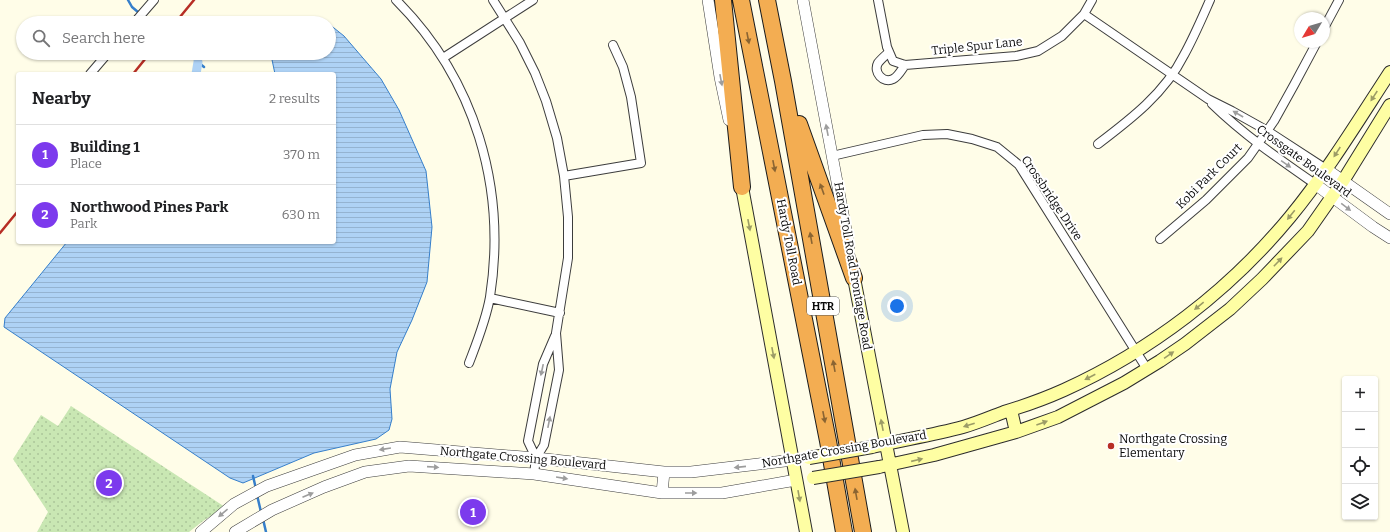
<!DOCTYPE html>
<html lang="en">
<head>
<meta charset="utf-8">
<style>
	body { margin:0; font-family:Bitter,serif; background:#f6f6f6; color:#202124 }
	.controls { position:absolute; right:12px; bottom:12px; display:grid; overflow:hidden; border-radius:4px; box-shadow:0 1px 3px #0004 }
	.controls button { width:36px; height:36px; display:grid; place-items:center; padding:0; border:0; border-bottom:1px solid #e0e0e0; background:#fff; color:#202124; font:20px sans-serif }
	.compass { position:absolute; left:1294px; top:12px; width:36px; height:36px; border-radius:50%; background:#fff; box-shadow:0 1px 3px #0004; rotate:232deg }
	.you { position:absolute; left:897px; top:306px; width:14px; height:14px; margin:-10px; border:3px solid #fff; border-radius:50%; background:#1a73e8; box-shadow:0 0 0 6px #1a73e833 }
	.badge { display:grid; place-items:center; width:26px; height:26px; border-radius:50%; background:#7c3aed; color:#fff; font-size:13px; font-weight:700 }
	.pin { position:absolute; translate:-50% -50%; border:2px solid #fff; box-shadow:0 1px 4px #0006 }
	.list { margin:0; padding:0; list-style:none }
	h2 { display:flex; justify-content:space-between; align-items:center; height:52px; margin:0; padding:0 16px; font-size:17px }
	h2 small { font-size:13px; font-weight:400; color:#757577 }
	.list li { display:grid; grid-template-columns:26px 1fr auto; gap:12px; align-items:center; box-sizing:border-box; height:60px; padding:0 16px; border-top:1px solid #e0e0e0 }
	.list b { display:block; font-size:15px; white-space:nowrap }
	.list p { margin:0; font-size:13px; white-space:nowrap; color:#757577 }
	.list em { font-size:13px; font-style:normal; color:#757577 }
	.icon { flex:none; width:22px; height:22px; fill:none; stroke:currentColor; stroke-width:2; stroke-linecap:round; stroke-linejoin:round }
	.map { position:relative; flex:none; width:1390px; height:532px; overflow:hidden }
	.search { position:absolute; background:#fff; box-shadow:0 1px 3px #0004; left:16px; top:16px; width:320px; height:44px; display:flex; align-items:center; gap:10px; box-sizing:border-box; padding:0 14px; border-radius:22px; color:#757577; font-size:15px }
	.panel { position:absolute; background:#fff; box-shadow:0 1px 3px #0004; left:16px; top:72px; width:320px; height:172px; border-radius:4px }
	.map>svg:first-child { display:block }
</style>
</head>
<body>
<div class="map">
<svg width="1390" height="532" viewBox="0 0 1390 532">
	<defs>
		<pattern id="park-dots" width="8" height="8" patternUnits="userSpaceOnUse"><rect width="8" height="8" fill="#c9e7b3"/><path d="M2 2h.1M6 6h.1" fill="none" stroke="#abc599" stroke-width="1.8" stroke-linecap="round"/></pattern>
		<pattern id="water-rules" width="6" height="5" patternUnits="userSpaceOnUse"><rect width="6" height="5" fill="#aed2f5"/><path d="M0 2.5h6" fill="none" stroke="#94b3d1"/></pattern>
	</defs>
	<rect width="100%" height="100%" fill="#fffde8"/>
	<path fill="url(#park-dots)" d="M71 406 225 507 203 521 189 532H37L48 512 13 459 41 415 58 426Z"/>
	<path fill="url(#water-rules)" stroke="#367fcb" d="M311 17 324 20 327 23H289L291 21Z
		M329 24 344 36 381 79 399 110 426 171 432 227 427 282 412 320 397 352 390 389 392 419 389 430 376 439 314 453 243 483 230 478 4 327 5 318 67 242H334V74H275L271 55 272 53H329Z"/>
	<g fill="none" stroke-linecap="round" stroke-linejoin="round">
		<path stroke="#367fcb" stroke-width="2.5" d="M128 0 132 7 151 23
			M187 53 204 67
			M253 476 256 489
			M257 495 261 512
			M263 519 266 532"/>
		<path stroke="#aed2f5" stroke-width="9" d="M196 74 198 62"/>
		<g stroke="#3d3d3d" stroke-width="10">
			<path id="minor" d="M396 0C475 79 507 187 490 297 486 320 477 342 469 363
				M493 0 520 43 535 73 546 101 557 138 564 176 568 217V258L556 333 559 370 544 445 536 458 534 474
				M878 0 887 47 893 61 905 65 1016 56 1038 51 1062 36 1084 14 1092 0
				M1084 14 1208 99 1232 111 1266 130 1326 169
				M134 23 154 0
				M1324 28 1339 0
				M889 52C886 55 881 59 878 63 873 72 883 84 893 79 898 77 902 69 905 65
				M443 58 533 0
				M90 74 108 53
				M1212 104C1244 135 1279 159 1315 184
				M1098 144C1131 119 1165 93 1184 55 1194 37 1202 18 1210 0
				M832 156 923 135 947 134 972 139 997 147 1019 165 1147 369
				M564 176 641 163 631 97 623 67 613 45
				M1160 239 1206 200 1248 158 1274 121 1294 85 1317 42
				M490 298 560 313
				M536 458 528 441 543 364 555 336"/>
		</g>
		<g stroke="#3d3d3d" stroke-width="12">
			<path id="tertiary" d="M708 0 720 77 729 120
				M803 0 849 246
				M1326 169 1390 214
				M1315 184 1373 227 1390 238
				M662 493 664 472
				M201 532 234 504 267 486 355 455 400 447 536 458 664 472H691L793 460
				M235 532 272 510 324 487 365 472 409 466 534 474 662 493H722L796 480"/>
		</g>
		<g stroke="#2c2c2c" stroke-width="14">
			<path id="secondary" d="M742 187 806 532
				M854 278 903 532
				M1011 410 1016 432
				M872 447C902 440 933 435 963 427 977 423 991 417 1004 412 1024 406 1044 399 1064 390 1150 351 1229 291 1290 217 1327 172 1358 121 1390 72
				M879 467 934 455 1016 432 1058 417 1124 383 1160 361 1185 344 1230 309 1262 279 1308 231 1343 181 1390 105"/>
		</g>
		<g stroke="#1b1b1b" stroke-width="18">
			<path id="motorway" d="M723 0 742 187
				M741 0 828 441 844 532
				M767 0 783 81 863 532
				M799 124 854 278"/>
		</g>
		<use href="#minor" stroke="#fff" stroke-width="8"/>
		<use href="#tertiary" stroke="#fff" stroke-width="11"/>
		<use href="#secondary" stroke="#fefea3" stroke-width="12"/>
		<use href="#motorway" stroke="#f3ad52" stroke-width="16"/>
		<path stroke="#b72e25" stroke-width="2.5" d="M175 23 194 0
			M133 74 150 53
			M0 233 18 211"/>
		<g stroke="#2c2c2c" stroke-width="14" stroke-linecap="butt">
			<path id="secondary-bridge" d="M809 458 872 447
				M813 478 879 467"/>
		</g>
		<use href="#secondary-bridge" stroke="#fefea3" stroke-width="12"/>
	</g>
	<defs><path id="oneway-solid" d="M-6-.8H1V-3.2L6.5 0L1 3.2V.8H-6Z"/></defs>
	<g fill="#8a6432">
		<use href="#oneway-solid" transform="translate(748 38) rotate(79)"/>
		<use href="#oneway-solid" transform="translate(774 166) rotate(79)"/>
		<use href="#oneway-solid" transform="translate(822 189) rotate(-110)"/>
		<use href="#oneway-solid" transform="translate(811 238) rotate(-100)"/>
		<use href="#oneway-solid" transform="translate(834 366) rotate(-100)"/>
		<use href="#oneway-solid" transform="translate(824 417) rotate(79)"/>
		<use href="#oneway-solid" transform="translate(856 494) rotate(-100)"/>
	</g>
	<g fill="#9d9d9d">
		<use href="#oneway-solid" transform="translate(721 80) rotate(79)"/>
		<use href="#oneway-solid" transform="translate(1238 114) rotate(-150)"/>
		<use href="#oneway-solid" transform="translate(827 130) rotate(-101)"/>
		<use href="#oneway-solid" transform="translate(1286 164) rotate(35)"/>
		<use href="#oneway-solid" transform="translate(1346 207) rotate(37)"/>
		<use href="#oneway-solid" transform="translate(542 370) rotate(102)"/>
		<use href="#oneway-solid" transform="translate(549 422) rotate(-79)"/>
		<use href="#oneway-solid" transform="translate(385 449) rotate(171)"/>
		<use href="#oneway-solid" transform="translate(433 467) rotate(4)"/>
		<use href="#oneway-solid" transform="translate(740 467) rotate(174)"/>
		<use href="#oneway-solid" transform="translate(562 478) rotate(9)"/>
		<use href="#oneway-solid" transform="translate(691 493)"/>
		<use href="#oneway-solid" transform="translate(308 495) rotate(-23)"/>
		<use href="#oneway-solid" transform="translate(223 513) rotate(140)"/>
	</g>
	<g fill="#9c9c66">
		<use href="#oneway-solid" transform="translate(1374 96) rotate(123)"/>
		<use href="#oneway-solid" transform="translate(1337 152) rotate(123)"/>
		<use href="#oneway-solid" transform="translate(1291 215) rotate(129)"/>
		<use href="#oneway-solid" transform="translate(749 225) rotate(79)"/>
		<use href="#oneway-solid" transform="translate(1278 262) rotate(-46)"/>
		<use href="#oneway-solid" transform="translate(1199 306) rotate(141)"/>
		<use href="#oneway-solid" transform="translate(773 353) rotate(79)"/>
		<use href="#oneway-solid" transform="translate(1169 355) rotate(-35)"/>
		<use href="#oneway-solid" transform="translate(1090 377) rotate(153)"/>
		<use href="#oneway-solid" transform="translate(1042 423) rotate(-20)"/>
		<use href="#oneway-solid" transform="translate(882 425) rotate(-101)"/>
		<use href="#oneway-solid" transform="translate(969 425) rotate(162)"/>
		<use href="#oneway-solid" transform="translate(917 460) rotate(-13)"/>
		<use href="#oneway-solid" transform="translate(799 496) rotate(80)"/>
	</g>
	<circle fill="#b72e25" stroke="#fff" stroke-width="1.5" cx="1111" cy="446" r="4"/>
	<g text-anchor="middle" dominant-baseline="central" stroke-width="4" stroke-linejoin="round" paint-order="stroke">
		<rect fill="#fff" stroke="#545454" stroke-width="1" x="807" y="297" width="32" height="18" rx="3"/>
		<g font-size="11" font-weight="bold" fill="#0a0a0a">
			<text x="823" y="306">HTR</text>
		</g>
		<g font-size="12" fill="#0a0a0a" stroke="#fff">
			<text transform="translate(977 46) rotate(-6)">Triple Spur Lane</text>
			<text transform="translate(1304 161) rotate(36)">Crossgate Boulevard</text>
			<text transform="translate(1209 176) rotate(-45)">Kobi Park Court</text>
			<text transform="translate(1052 198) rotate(56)">Crossbridge Drive</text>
			<text transform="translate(789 242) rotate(79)">Hardy Toll Road</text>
			<text transform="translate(853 266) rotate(80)">Hardy Toll Road Frontage Road</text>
			<text transform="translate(844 449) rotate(-10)">Northgate Crossing Boulevard</text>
			<text transform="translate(523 458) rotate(5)">Northgate Crossing Boulevard</text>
		</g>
		<g font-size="12" fill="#0a0a0a" stroke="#fff" text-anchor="start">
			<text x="1119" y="439">Northgate Crossing<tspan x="1119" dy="14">Elementary</tspan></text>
		</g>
	</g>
</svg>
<div class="controls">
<button>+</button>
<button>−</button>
<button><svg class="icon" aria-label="locate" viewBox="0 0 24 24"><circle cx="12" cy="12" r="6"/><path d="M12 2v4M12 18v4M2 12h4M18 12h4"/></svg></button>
<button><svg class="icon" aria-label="layers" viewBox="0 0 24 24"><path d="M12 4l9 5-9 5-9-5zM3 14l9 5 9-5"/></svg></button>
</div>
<svg class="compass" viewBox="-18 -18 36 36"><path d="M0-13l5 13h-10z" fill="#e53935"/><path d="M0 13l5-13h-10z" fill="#757577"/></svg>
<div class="you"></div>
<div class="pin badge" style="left:473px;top:512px">1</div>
<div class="pin badge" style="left:109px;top:483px">2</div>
<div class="search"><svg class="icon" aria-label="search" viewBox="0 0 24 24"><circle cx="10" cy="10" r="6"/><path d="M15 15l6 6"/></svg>Search here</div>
<section class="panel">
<h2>Nearby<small>2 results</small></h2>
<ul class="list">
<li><span class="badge">1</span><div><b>Building 1</b><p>Place</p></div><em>370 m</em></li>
<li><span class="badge">2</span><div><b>Northwood Pines Park</b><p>Park</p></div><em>630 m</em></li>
</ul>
</section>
</div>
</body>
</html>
